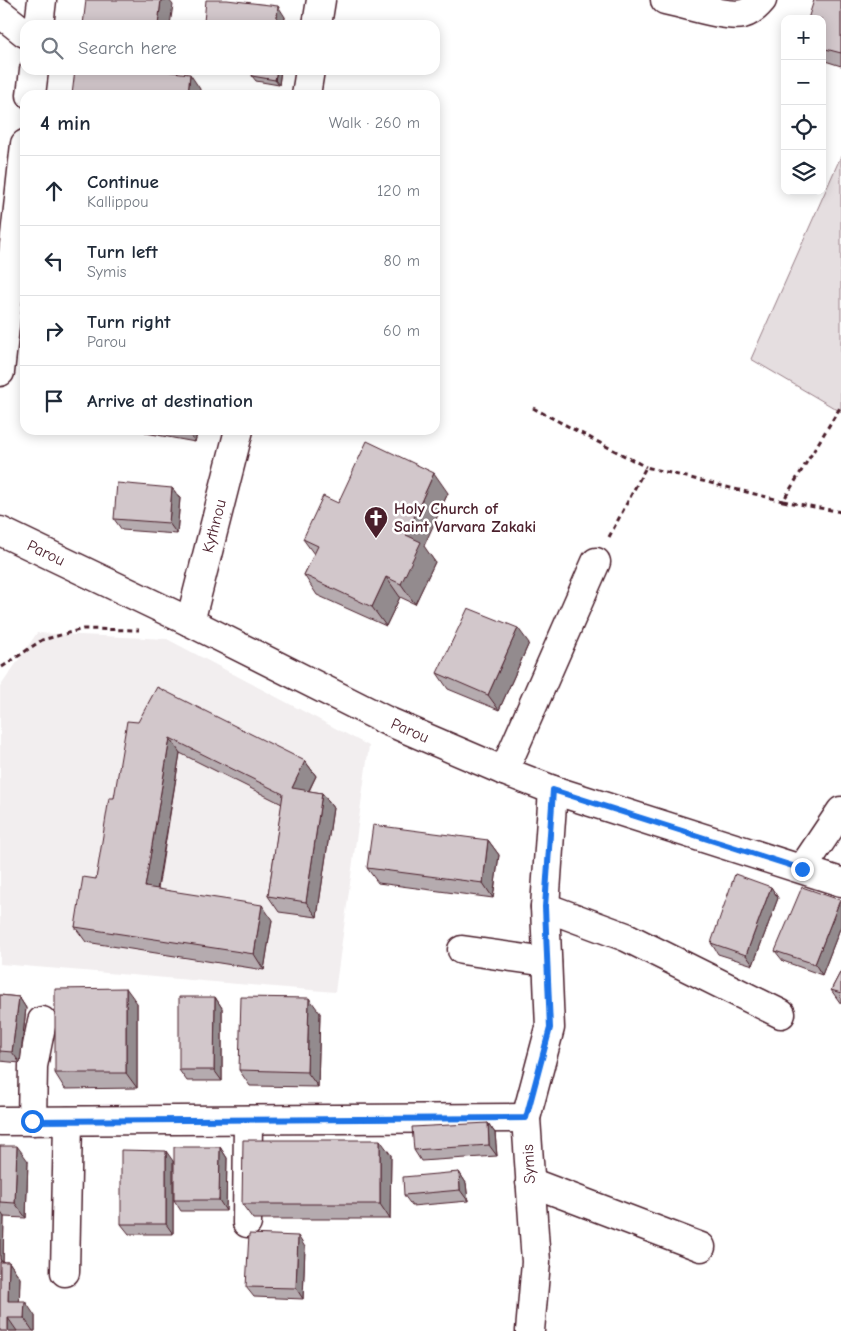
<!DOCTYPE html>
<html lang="en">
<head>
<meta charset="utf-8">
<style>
	body { margin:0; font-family:"Comic Neue",sans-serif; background:#f2f2f3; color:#1f2937 }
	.controls { position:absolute; right:15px; top:15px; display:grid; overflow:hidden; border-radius:10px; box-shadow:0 2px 12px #0003 }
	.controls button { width:45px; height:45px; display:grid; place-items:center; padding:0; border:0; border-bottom:1px solid #e0e1e3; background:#fff; color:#1f2937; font:25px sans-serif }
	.stop { position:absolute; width:15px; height:15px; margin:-11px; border:4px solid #1a73e8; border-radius:50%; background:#fff }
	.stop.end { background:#1a73e8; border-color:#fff; box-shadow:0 1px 5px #0008 }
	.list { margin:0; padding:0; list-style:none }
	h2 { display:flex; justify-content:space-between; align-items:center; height:65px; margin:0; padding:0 20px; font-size:21px }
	h2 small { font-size:16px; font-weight:400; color:#747a83 }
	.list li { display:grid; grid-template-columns:32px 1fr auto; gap:15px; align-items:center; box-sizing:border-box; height:70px; padding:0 20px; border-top:1px solid #e0e1e3 }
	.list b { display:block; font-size:19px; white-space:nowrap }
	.list p { margin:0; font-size:16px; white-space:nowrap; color:#747a83 }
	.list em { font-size:16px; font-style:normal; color:#747a83 }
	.icon { flex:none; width:28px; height:28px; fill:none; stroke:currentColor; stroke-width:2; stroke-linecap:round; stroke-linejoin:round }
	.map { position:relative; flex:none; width:841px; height:1331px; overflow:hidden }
	.search { position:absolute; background:#fff; box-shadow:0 2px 12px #0003; left:20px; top:20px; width:420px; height:55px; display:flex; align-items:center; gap:12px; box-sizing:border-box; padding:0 18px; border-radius:15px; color:#747a83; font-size:19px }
	.panel { position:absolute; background:#fff; box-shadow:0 2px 12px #0003; left:20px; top:90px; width:420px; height:345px; border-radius:15px }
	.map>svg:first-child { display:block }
</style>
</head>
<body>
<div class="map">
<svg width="841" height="1331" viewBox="0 0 841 1331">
	<rect width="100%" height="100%" fill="#fff"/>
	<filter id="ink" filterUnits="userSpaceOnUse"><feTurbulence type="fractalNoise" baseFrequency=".02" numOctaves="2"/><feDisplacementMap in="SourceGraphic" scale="10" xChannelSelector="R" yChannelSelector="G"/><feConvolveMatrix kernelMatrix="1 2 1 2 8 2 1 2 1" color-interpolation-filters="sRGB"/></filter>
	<g filter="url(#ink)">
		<path fill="#f2eeef" d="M37 633 167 639 369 746 335 992 0 964V687Z"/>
		<path fill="#e5dee0" stroke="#987e86" d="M841 156V412L751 359Z"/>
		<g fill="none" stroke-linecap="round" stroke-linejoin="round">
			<g stroke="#4a1f2b" stroke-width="31">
				<g id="minor">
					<path d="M665 0C685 4 725 18 743 14 751 12 757 6 762 0"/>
					<path d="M0 13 25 33"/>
					<path d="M317 25 321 0"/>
					<path d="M306 95 310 70"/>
					<path id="s1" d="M0 531 190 622 385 720 504 771 553 790 841 882"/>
					<path id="s2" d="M190 622 239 430"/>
					<path d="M504 771 596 562"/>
					<path d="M802 869 841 811"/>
					<path d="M545 907 626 937 781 1014"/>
					<path d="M462 950 547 962"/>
					<path d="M0 1121 526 1118"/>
					<path d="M32 1121 33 1066 42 1021"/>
					<path d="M530 1182 701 1247"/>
					<path d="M247 1223 248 1120"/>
					<path d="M65 1272 68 1121"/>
					<path d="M530 1331 536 1262 526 1118 550 1028 545 907 553 790"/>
				</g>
			</g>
			<g stroke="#4a1f2b" stroke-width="31">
				<path id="major" d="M39 25 42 0
					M31 95 34 70
					M0 372 25 144"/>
			</g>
			<path stroke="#4a1f2b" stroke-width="3" stroke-dasharray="5 4" stroke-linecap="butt" d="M533 408 646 467
				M783 501 841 512
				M609 537 646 467 783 501 841 406
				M2 667 42 640 83 629 139 630"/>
			<use href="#minor" stroke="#fff" stroke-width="28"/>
			<use href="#major" stroke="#fff" stroke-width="28"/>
		</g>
		<path fill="#b5abaf" stroke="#4a1f2b" d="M841 0V66L822 60V19Z
			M285 17 284 25H206L204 22Z
			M281 70 279 85 256 81 252 76Z
			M144 430H198L195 442 146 433Z
			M172 488 180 498 177 534 122 530 114 519Z
			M448 493 423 546 435 562 415 604 400 597 386 626 317 595 304 575 314 554 303 539 338 503Z
			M529 643 499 710 448 689 437 673Z
			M138 722 305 761 316 776 309 791 322 793 333 808 317 917 279 912 268 896 282 804 180 753 158 889 272 920 264 970 86 942 75 927 96 879 114 798Z
			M488 840 499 855 493 898 378 883 367 868Z
			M771 887 778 898 753 965 718 954 711 943Z
			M841 902V926L822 975 783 961 775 951Z
			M841 971V1004L831 990Z
			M0 995 19 997 26 1008 20 1063 0 1061Z
			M215 997 222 1008V1081H187L179 1070Z
			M137 1003V1088L65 1089 55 1073Z
			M320 1013 318 1087 250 1086 239 1070Z
			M488 1123 495 1133 497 1156 421 1161 414 1150Z
			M0 1146 28 1161 26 1218 4 1217 3 1262H9L20 1278 19 1301 35 1316V1331H0Z
			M220 1147 227 1158 226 1211H181L174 1200Z
			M391 1155 390 1219H253L242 1204Z
			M173 1161V1234H129L121 1224Z
			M459 1172 466 1183 468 1201 412 1206 404 1195Z
			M305 1247 303 1299 254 1297 246 1287Z"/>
		<path fill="#938b8e" stroke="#4a1f2b" d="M161 0H169L173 5 170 25H158Z
			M278 6 285 17 284 25H276Z
			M277 70H281L279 85 275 80Z
			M190 74 200 89V95H188Z
			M188 430H198L195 442 188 431Z
			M434 473 448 493 424 546 435 562 415 604 401 584 406 535Z
			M172 488 180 498 177 534 169 523Z
			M386 577 400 597 386 626 372 607Z
			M518 628 529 643 499 710 488 695Z
			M170 738 180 753 155 902 145 887Z
			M305 761 316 776 302 804 292 788Z
			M322 793 333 808 317 917 306 902Z
			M488 840 499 855 493 898 483 883Z
			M771 887 778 898 753 965 746 955Z
			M840 900 841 902V926L822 975 815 964Z
			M262 905 272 920 264 970 254 954Z
			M126 988 137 1003V1088L126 1073Z
			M19 997 26 1008 20 1063 12 1052Z
			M215 997 222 1008V1081L214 1070Z
			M309 998 320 1013 318 1087 307 1072Z
			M488 1123 495 1133 497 1156 489 1145Z
			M380 1140 391 1155 390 1219 380 1204Z
			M17 1146 28 1161 26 1218 15 1203Z
			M220 1147 227 1158 226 1211 219 1200Z
			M166 1151 173 1161V1234L166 1224Z
			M459 1172 466 1183 468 1201 460 1190Z
			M0 1211 4 1217 3 1263 0 1259Z
			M298 1236 305 1247 303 1299 296 1288Z
			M9 1262 20 1278 19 1316 8 1301Z
			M25 1301 35 1316V1331H33L24 1318Z
			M8 1318 17 1331H8Z"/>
		<path fill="#d2c7cb" stroke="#4a1f2b" d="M86 0H161L158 25H83Z
			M206 0H227L278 6 276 25H229L204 22Z
			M814 0H841V53L822 48V19H808Z
			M75 70H156L190 74 188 95H72Z
			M253 70H277L275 80 252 76Z
			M367 441 434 473 406 535 421 542 401 584 386 577 372 607 304 575 318 546 303 539 323 496 338 503Z
			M117 483 172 488 169 523 114 519Z
			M468 608 518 628 488 695 437 673Z
			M157 687 305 761 292 788 322 793 306 902 268 896 283 794 170 738 145 887 262 905 254 954 75 927 83 877 96 879 109 798H114L127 721 138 722Z
			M373 825 488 840 483 883 367 868Z
			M735 874 771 887 746 955 711 943Z
			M802 887 840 900 815 964 775 951Z
			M841 971V993L831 990Z
			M126 988V1073H55V989Z
			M0 995 19 997 12 1052 0 1051Z
			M179 997H215L214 1070H179Z
			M241 997 309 998 307 1072 239 1070Z
			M488 1123 489 1145 414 1150 412 1127Z
			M243 1140H380V1204H242Z
			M0 1146H17L15 1203 0 1202Z
			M174 1147H220L219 1200H174Z
			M121 1150 166 1151V1224H121Z
			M459 1172 460 1190 404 1195 403 1177Z
			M249 1234 298 1236 296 1288 246 1287Z
			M0 1262H9L8 1301H25L24 1318H8V1331H0Z"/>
	</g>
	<g fill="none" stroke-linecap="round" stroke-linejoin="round" filter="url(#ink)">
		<path stroke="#1a73e8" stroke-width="6" d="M32 1121 526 1118 550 1028 545 907 553 790 802 869"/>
	</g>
	<defs>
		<g id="church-pin" transform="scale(1.25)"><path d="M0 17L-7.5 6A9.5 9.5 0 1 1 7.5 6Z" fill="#4a1f2b" stroke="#fff"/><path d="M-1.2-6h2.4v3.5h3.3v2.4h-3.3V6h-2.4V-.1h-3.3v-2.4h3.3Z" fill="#fff"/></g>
	</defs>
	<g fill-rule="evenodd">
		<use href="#church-pin" x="376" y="518"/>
	</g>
	<g text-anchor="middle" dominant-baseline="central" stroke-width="5" stroke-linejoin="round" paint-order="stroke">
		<g font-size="16" font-weight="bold" fill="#4a1f2b" stroke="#fff" text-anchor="start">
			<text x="394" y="509">Holy Church of<tspan x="394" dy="18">Saint Varvara Zakaki</tspan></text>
		</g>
		<g font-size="16" fill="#4a1f2b" stroke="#fff">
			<text stroke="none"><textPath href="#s2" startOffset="99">Kythnou</textPath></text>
			<text stroke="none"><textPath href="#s1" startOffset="51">Parou</textPath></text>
			<text stroke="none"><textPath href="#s1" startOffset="456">Parou</textPath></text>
			<text transform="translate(529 1164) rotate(-93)">Symis</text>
		</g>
	</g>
</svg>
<div class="controls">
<button>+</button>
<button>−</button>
<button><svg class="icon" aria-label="locate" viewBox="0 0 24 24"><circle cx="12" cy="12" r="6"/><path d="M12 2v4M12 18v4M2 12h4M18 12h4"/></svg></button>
<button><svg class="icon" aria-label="layers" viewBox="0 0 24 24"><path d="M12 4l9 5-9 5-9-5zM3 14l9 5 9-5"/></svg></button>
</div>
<div class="stop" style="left:32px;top:1121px"></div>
<div class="stop end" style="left:802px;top:869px"></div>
<div class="search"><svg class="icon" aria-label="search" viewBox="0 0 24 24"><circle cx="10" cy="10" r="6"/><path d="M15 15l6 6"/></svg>Search here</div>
<section class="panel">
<h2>4 min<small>Walk · 260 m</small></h2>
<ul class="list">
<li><svg class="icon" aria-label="ahead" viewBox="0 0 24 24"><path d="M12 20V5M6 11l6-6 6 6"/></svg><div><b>Continue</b><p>Kallippou</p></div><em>120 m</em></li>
<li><svg class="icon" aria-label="left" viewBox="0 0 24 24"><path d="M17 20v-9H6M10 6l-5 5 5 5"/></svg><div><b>Turn left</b><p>Symis</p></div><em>80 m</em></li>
<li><svg class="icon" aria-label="right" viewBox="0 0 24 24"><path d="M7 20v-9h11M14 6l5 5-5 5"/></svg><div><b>Turn right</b><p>Parou</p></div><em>60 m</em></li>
<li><svg class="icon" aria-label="arrive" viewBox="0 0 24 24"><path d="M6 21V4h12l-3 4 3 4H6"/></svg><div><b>Arrive at destination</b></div></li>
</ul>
</section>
</div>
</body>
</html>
